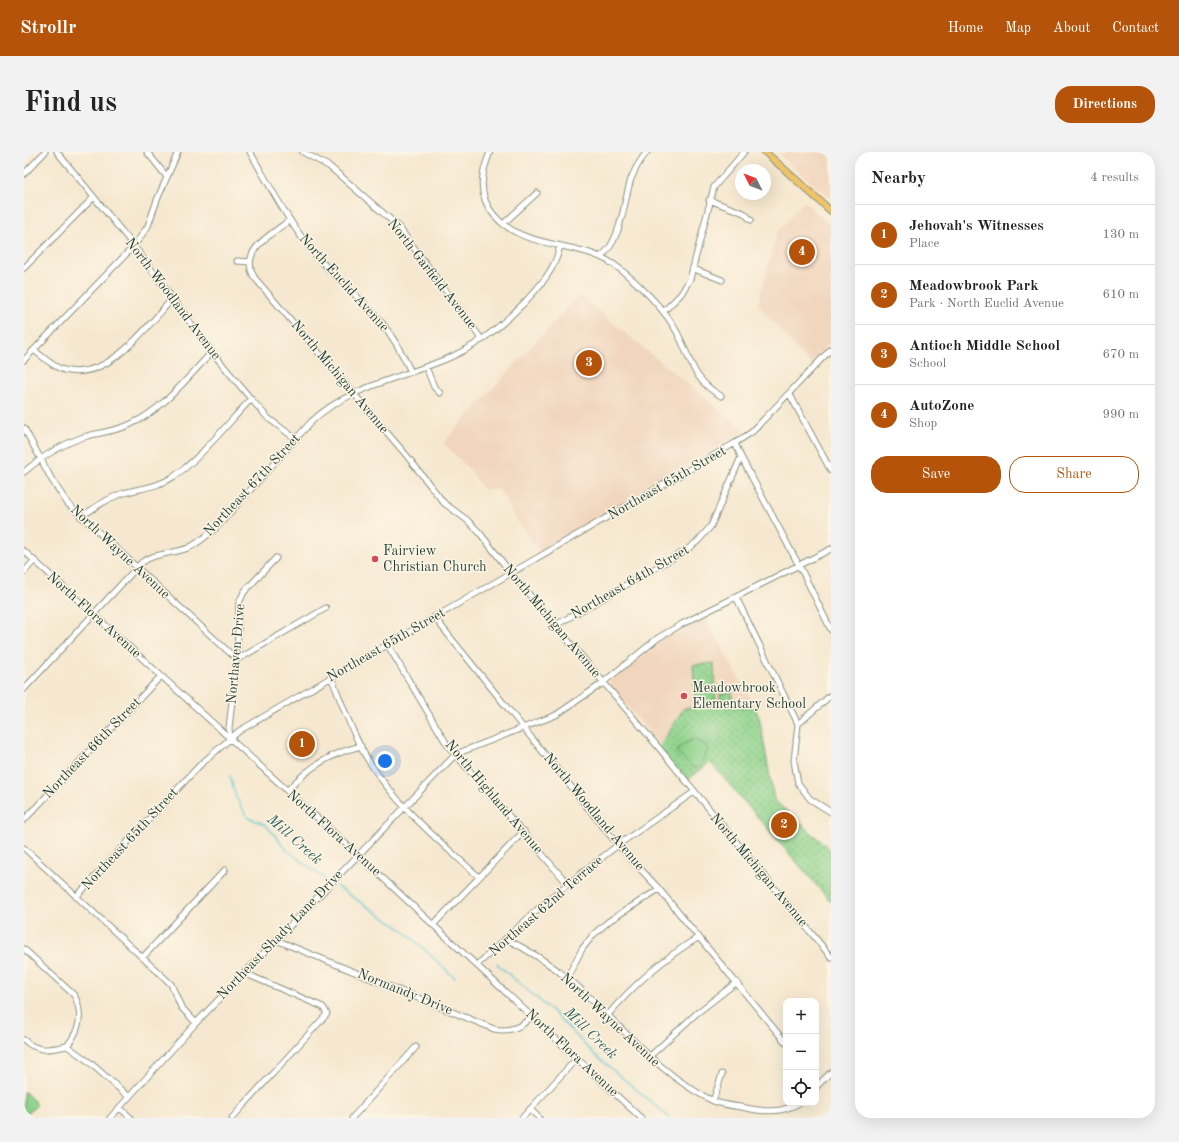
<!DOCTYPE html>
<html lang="en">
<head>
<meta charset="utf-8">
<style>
	body { margin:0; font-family:"Old Standard TT",serif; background:#f2f2f2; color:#222 }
	.controls { position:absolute; right:12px; bottom:12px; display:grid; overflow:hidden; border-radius:8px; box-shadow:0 4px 16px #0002 }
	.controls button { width:36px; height:36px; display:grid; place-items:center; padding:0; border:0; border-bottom:1px solid #e0e0e0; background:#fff; color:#222; font:20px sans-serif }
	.compass { position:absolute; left:711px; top:12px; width:36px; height:36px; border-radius:50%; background:#fff; box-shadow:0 4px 16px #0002; rotate:312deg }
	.you { position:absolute; left:361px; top:609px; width:14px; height:14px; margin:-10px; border:3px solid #fff; border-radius:50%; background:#1a73e8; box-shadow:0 0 0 6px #1a73e833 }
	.badge { display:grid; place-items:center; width:26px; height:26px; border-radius:50%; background:#b45309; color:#fff; font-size:13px; font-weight:700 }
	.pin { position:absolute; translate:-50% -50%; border:2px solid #fff; box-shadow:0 1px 4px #0006 }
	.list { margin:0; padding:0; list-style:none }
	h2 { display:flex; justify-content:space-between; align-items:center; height:52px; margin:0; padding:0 16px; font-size:17px }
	h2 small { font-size:13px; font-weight:400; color:#767676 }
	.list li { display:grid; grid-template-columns:26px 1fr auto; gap:12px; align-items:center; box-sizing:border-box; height:60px; padding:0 16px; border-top:1px solid #e0e0e0 }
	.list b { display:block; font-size:15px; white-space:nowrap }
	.list p { margin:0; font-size:13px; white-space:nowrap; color:#767676 }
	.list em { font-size:13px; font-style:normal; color:#767676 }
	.actions { display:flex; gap:8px; padding:12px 16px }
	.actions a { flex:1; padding:9px 0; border:1px solid #b45309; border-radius:16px; text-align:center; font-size:14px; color:#b45309 }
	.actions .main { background:#b45309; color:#fff }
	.icon { flex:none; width:22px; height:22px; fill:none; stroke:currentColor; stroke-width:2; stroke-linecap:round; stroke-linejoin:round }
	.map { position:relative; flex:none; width:807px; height:966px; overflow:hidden; border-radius:16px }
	header { display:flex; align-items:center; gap:24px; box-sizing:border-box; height:56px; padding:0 20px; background:#b45309; color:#fff }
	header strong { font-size:19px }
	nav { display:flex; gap:22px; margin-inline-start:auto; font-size:14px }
	.intro { display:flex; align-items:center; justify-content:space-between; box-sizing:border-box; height:96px; padding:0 24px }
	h1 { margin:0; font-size:28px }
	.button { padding:10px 18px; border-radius:16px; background:#b45309; color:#fff; font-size:14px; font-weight:700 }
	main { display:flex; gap:24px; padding:0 24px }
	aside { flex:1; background:#fff; border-radius:16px; box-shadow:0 4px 16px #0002 }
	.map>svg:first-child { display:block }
</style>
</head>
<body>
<header>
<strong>Strollr</strong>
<nav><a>Home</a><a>Map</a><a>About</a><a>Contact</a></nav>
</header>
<div class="intro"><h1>Find us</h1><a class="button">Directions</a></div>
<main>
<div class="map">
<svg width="807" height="966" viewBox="0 0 807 966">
	<defs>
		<pattern id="park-dots" width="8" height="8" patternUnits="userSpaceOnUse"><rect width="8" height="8" fill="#8ed38c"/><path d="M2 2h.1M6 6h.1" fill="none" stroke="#73ac73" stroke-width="1.8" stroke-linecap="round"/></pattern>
	</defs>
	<rect width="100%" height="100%" fill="#fcf5e5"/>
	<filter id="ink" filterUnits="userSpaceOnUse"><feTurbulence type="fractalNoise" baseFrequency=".025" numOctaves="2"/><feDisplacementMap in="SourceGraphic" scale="8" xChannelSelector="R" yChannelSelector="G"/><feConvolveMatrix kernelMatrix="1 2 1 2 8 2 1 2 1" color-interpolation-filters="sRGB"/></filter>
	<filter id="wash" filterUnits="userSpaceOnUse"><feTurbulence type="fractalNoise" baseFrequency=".012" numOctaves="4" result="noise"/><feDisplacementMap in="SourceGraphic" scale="16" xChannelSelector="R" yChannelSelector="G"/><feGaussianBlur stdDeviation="0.9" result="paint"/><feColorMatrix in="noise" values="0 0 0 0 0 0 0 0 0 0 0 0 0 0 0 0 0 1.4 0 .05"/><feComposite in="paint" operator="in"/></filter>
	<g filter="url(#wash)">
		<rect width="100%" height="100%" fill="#f6e8d0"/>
		<path fill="#f1d5bd" d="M760 0H807V47L756 4Z
			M780 49 807 74V189L786 212 734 152 753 81Z
			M555 143 721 279 516 400 489 362 475 337 459 338 448 320 419 291Z
			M680 463 731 555 736 568 664 627 586 533V528L639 486Z"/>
		<path fill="url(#park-dots)" stroke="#568860" d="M690 511 692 555H696V542L708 540V552L704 555H731L736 568 750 648 807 698V750L686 610 660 631 635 596 660 556H672L669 513Z"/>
		<path fill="#8ed38c" stroke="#568860" d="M670 587 680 592 685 598 673 616 668 615 653 600 657 594Z
			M0 939 12 951V954L0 964Z"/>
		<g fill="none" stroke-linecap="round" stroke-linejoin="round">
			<path stroke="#59c6d0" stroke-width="1.5" d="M206 624 212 645 223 665 242 673 264 699 301 727
				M312 734 379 778 431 826
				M473 812 529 860 570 902 646 966"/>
		</g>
	</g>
	<g filter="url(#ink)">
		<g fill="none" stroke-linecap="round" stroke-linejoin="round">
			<g stroke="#8a9282" stroke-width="7">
				<path id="minor" d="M33 0 110 94 188 200 227 247 244 266 272 287
					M123 0 143 25
					M226 0C246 34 264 70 290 101 311 126 337 146 358 171 370 186 379 203 387 220
					M279 0 306 15 374 74 458 188
					M466 0C457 22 453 43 470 63 502 101 559 86 596 117 615 132 638 155 650 175 667 202 664 225 697 244
					M0 22 21 0
					M685 48 720 61 727 68
					M266 68C248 82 215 98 230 125L383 304 420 351 443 368 455 380 487 421 635 596 807 805
					M479 72 513 41
					M577 104C597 91 600 48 607 27 611 17 616 8 623 0
					M213 109 226 110
					M0 116 70 45
					M670 117 698 128
					M639 160 657 142 666 127 690 35 720 0
					M10 198C19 205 29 215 40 218 85 230 123 174 149 146
					M0 208 110 94 124 74 133 48 154 0
					M402 215 410 235 416 241
					M765 241 807 319
					M0 276 28 328 44 352 207 502 213 505H218L302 456
					M717 305 779 421 807 478
					M0 320C19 304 39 291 63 284 78 280 93 279 107 272 140 257 164 225 188 200
					M57 365C70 356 84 346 100 341 117 336 134 335 149 325 175 308 205 270 227 247
					M0 399 333 702 617 966
					M0 420 10 409
					M712 445 774 572 770 609 774 631 786 647 807 660
					M410 465 594 693 635 737 762 891
					M532 473 661 399 674 389 687 374 717 305 711 291
					M363 492 424 594 544 732
					M307 525C318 551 327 579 341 603 370 652 413 687 455 725
					M0 537 117 411C129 401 149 402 164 396 175 391 185 382 194 374L287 270C324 234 383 225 429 204 457 191 478 173 499 152 516 134 531 118 536 94
					M774 572 807 543
					M206 587 205 576 213 505 215 451 220 440 252 406
					M263 639C283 616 307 601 337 594
					M0 668 137 524
					M0 696 147 832 157 855 172 871
					M52 745 176 613 215 579 711 291 728 280 807 197
					M409 773 500 679
					M482 787C505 798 526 812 546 828 594 868 631 921 689 949 699 953 711 954 722 956 741 960 758 961 775 951
					M252 788 470 877C485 880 498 876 508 863
					M0 797 50 843C60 862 56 878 43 894
					M119 805 201 718
					M453 813 526 746 594 693 670 640
					M543 826 558 797 570 782 585 769 635 737
					M583 864C610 832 640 806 675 785
					M0 888C14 901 27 897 43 894
					M43 894 64 909 105 945
					M625 905 673 861 713 830
					M792 935 807 920
					M689 949 698 922
					M96 956 107 966
					M506 957 515 966
					M86 966 172 871 432 602 532 563 576 533 634 486 658 472 807 397
					M208 966 303 862 299 855 220 821
					M328 966 392 895
					M498 966 553 906"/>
			</g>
			<g stroke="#8a9282" stroke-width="8">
				<path id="major" d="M741 0 807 59"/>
			</g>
			<use href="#minor" stroke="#fff" stroke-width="5"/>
			<use href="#major" stroke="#efc469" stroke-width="6"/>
		</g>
	</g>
	<g fill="#d1495b" stroke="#fcf5e5" stroke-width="1.5">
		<circle cx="351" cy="407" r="4"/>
		<circle cx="660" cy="544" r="4"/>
	</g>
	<g text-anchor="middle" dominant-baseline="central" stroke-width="3" stroke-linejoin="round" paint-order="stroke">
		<g font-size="14" fill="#1f3d34" stroke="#fcf5e5">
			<text transform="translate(408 122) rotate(52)">North Garfield Avenue</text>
			<text transform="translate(320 131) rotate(48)">North Euclid Avenue</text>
			<text transform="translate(149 147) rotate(53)">North Woodland Avenue</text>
			<text transform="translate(316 225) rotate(50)">North Michigan Avenue</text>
			<text transform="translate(643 331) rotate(-30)">Northeast 65th Street</text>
			<text transform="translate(228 333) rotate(-47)">Northeast 67th Street</text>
			<text transform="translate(96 400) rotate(43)">North Wayne Avenue</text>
			<text transform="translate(606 430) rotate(-30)">Northeast 64th Street</text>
			<text transform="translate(70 463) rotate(42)">North Flora Avenue</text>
			<text transform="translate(528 469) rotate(50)">North Michigan Avenue</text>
			<text transform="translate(362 493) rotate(-30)">Northeast 65th Street</text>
			<text transform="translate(212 502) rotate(-85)">Northaven Drive</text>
			<text transform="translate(68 596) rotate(-46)">Northeast 66th Street</text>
			<text transform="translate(470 645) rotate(50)">North Highland Avenue</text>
			<text transform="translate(570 660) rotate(50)">North Woodland Avenue</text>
			<text transform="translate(310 681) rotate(42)">North Flora Avenue</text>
			<text transform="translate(106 687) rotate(-47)">Northeast 65th Street</text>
			<text transform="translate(735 718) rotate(50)">North Michigan Avenue</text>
			<text transform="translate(522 754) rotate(-41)">Northeast 62nd Terrace</text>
			<text transform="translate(256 783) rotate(-46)">Northeast Shady Lane Drive</text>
			<text transform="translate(381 840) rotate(22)">Normandy Drive</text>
			<text transform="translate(586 868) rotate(43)">North Wayne Avenue</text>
			<text transform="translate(548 901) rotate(43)">North Flora Avenue</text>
		</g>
		<g font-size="14" fill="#1f3d34" stroke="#fcf5e5" text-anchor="start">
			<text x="359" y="399">Fairview<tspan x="359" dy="16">Christian Church</tspan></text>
			<text x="668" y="536">Meadowbrook<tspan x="668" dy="16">Elementary School</tspan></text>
		</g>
		<g font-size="15" font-style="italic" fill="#2e5f5b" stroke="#fcf5e5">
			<text transform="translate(270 688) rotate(41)">Mill Creek</text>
			<text transform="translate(566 882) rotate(44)">Mill Creek</text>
		</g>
	</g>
</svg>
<div class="controls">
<button>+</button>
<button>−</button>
<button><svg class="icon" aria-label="locate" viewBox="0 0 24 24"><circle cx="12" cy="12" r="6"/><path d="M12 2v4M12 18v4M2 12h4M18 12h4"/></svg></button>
</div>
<svg class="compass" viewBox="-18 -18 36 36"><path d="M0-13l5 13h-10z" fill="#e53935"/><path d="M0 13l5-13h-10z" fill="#767676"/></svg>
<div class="you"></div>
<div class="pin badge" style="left:278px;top:592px">1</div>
<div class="pin badge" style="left:760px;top:673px">2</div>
<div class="pin badge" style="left:565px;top:211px">3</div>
<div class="pin badge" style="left:778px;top:100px">4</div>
</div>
<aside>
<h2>Nearby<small>4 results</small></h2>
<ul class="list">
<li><span class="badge">1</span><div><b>Jehovah's Witnesses</b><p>Place</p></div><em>130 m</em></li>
<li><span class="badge">2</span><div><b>Meadowbrook Park</b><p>Park · North Euclid Avenue</p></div><em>610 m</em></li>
<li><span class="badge">3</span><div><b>Antioch Middle School</b><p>School</p></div><em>670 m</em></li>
<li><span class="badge">4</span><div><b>AutoZone</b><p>Shop</p></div><em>990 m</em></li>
</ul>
<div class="actions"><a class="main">Save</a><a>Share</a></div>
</aside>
</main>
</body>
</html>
